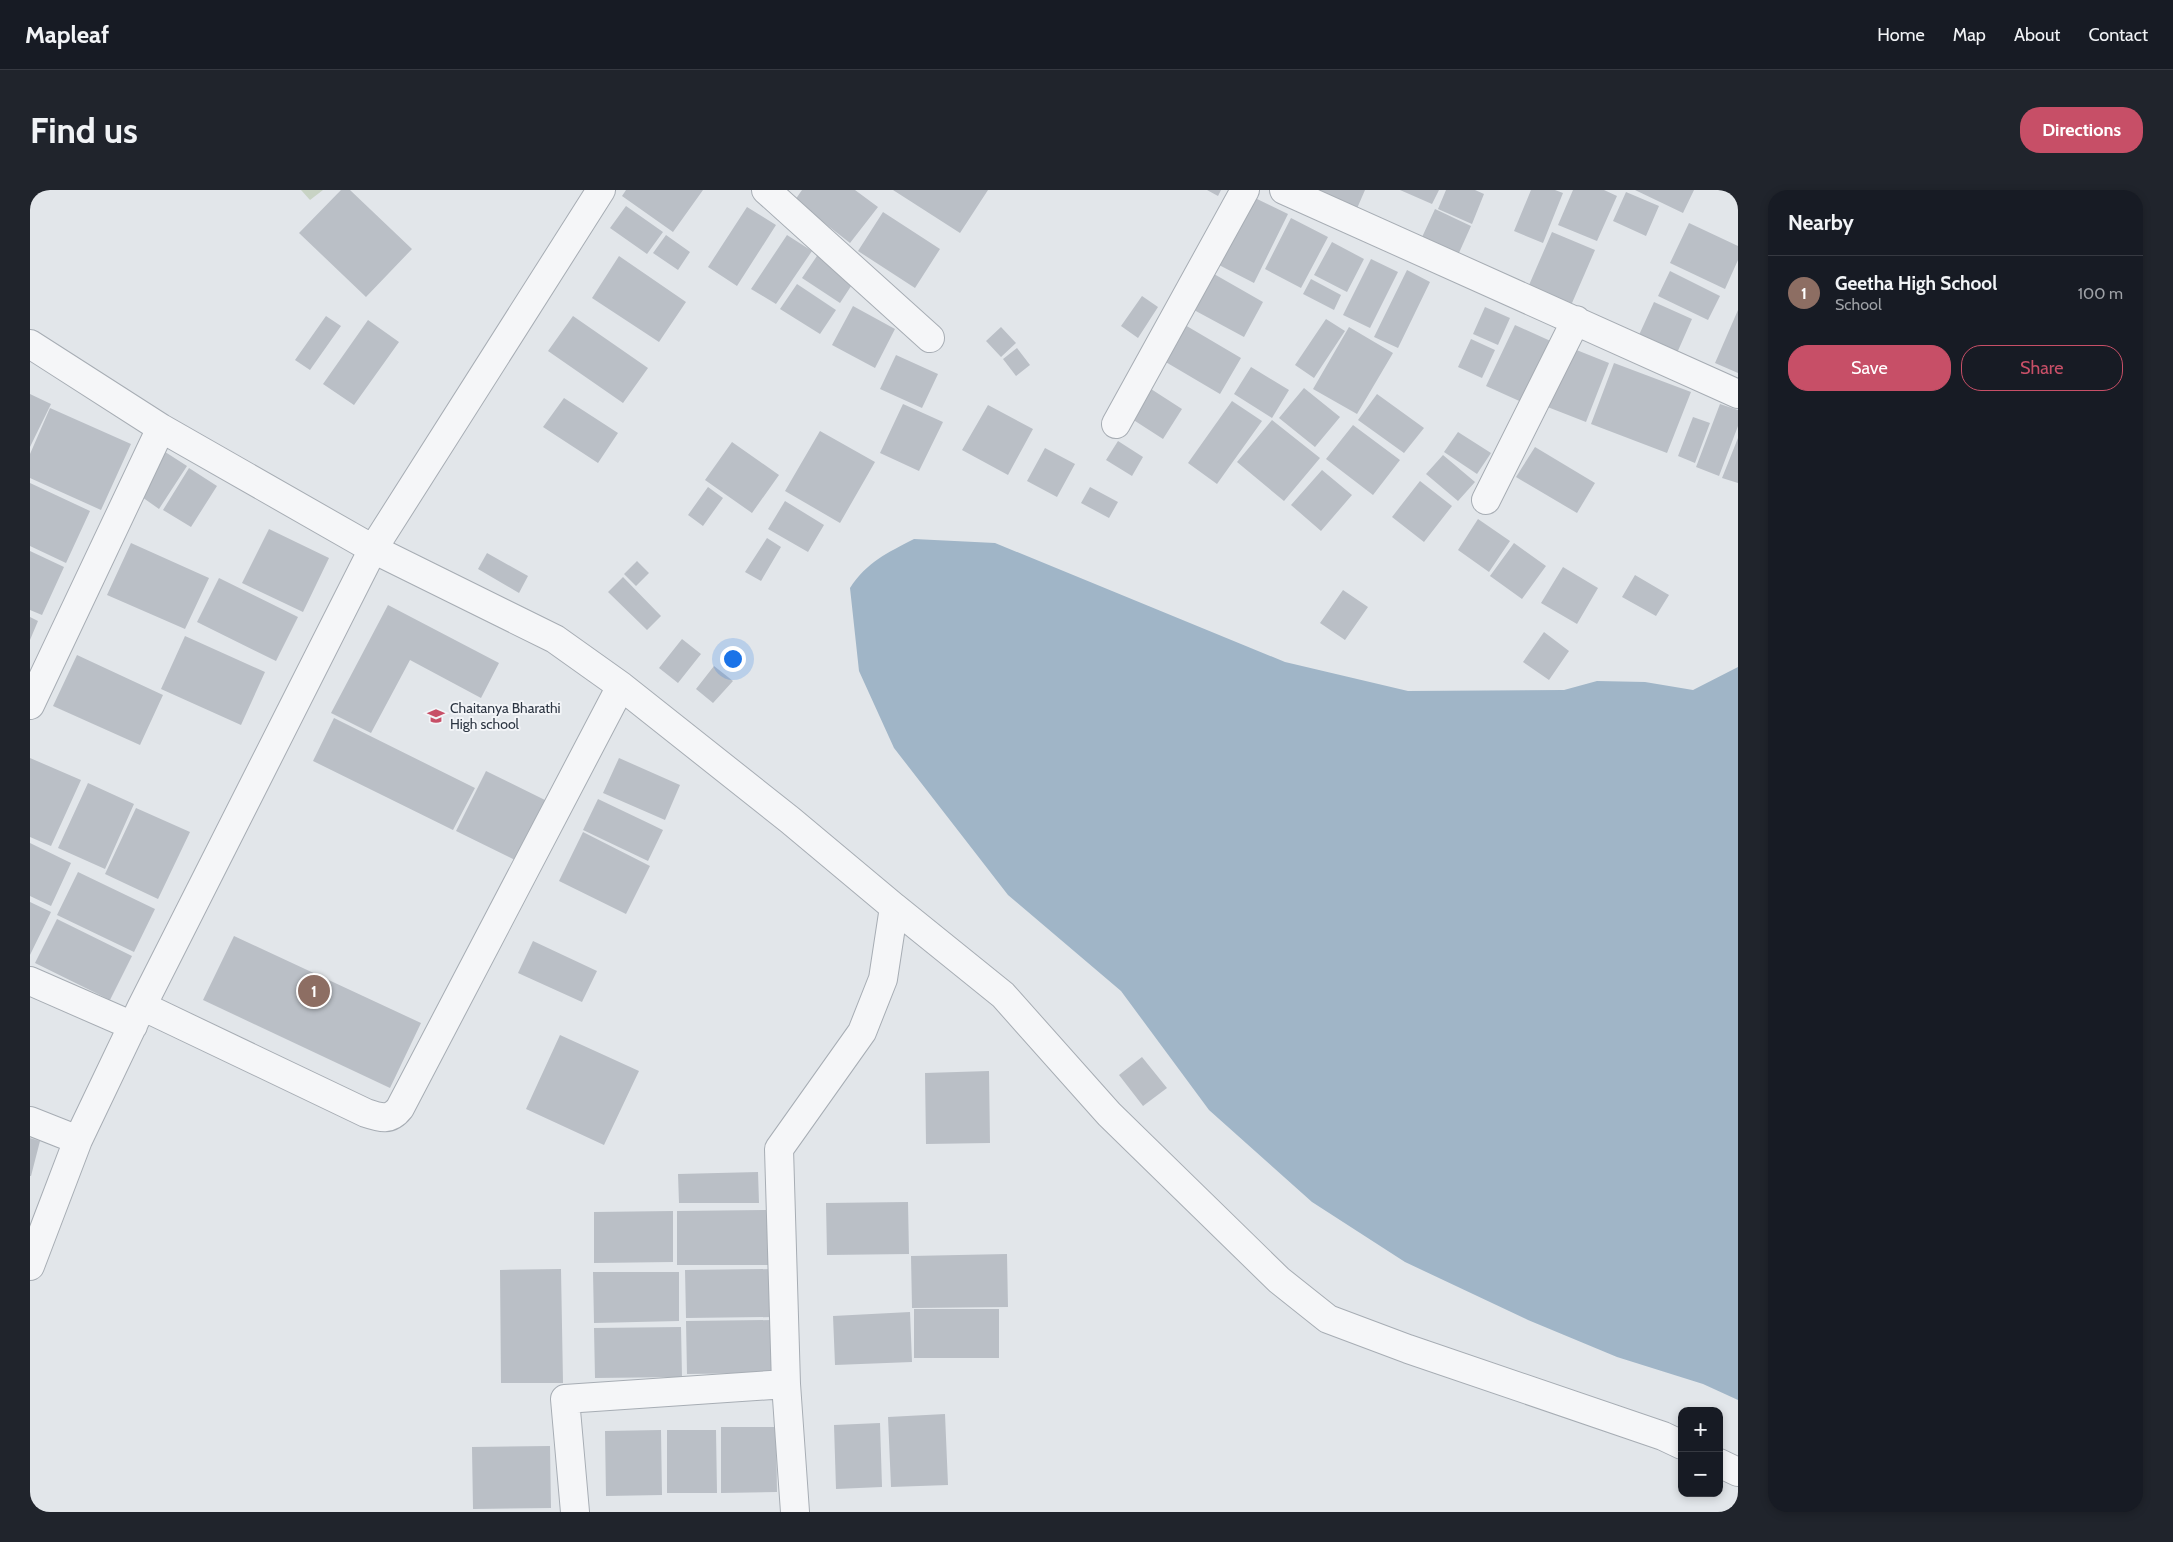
<!DOCTYPE html>
<html lang="en">
<head>
<meta charset="utf-8">
<style>
	body { margin:0; font-family:Cabin,sans-serif; background:#20242c; color:#f1f3f6 }
	.controls { position:absolute; right:15px; bottom:15px; display:grid; overflow:hidden; border-radius:10px; box-shadow:0 2px 8px #0003 }
	.controls button { width:45px; height:45px; display:grid; place-items:center; padding:0; border:0; border-bottom:1px solid #363941; background:#171b24; color:#f1f3f6; font:25px sans-serif }
	.you { position:absolute; left:702px; top:468px; width:18px; height:18px; margin:-12px; border:4px solid #fff; border-radius:50%; background:#1a73e8; box-shadow:0 0 0 8px #1a73e833 }
	.badge { display:grid; place-items:center; width:32px; height:32px; border-radius:50%; background:#c74f67; color:#fff; font-size:16px; font-weight:700 }
	.pin { position:absolute; translate:-50% -50%; border:2px solid #fff; box-shadow:0 1px 5px #0006 }
	.list { margin:0; padding:0; list-style:none }
	h2 { display:flex; justify-content:space-between; align-items:center; height:65px; margin:0; padding:0 20px; font-size:21px }
	h2 small { font-size:16px; font-weight:400; color:#9ea1a6 }
	.list li { display:grid; grid-template-columns:32px 1fr auto; gap:15px; align-items:center; box-sizing:border-box; height:75px; padding:0 20px; border-top:1px solid #363941 }
	.list b { display:block; font-size:19px; white-space:nowrap }
	.list p { margin:0; font-size:16px; white-space:nowrap; color:#9ea1a6 }
	.list em { font-size:16px; font-style:normal; color:#9ea1a6 }
	.actions { display:flex; gap:10px; padding:15px 20px }
	.actions a { flex:1; padding:11px 0; border:1px solid #c74f67; border-radius:20px; text-align:center; font-size:18px; color:#c74f67 }
	.actions .main { background:#c74f67; color:#fff }
	.map { position:relative; flex:none; width:1708px; height:1322px; overflow:hidden; border-radius:20px }
	header { display:flex; align-items:center; gap:30px; box-sizing:border-box; height:70px; padding:0 25px; background:#171b24; border-bottom:1px solid #363941 }
	header strong { font-size:24px }
	nav { display:flex; gap:28px; margin-inline-start:auto; font-size:18px }
	.intro { display:flex; align-items:center; justify-content:space-between; box-sizing:border-box; height:120px; padding:0 30px }
	h1 { margin:0; font-size:35px }
	.button { padding:12px 22px; border-radius:20px; background:#c74f67; color:#fff; font-size:18px; font-weight:700 }
	main { display:flex; gap:30px; padding:0 30px }
	aside { flex:1; background:#171b24; border-radius:20px; box-shadow:0 2px 8px #0003 }
	.map>svg:first-child { display:block }
</style>
</head>
<body>
<header>
<strong>Mapleaf</strong>
<nav><a>Home</a><a>Map</a><a>About</a><a>Contact</a></nav>
</header>
<div class="intro"><h1>Find us</h1><a class="button">Directions</a></div>
<main>
<div class="map">
<svg width="1708" height="1322" viewBox="0 0 1708 1322">
	<rect width="100%" height="100%" fill="#e2e6ea"/>
	<path fill="#c8d3c4" d="M271 0H293L280 10Z"/>
	<path fill="#a0b5c7" d="M884 349 965 353 1255 472 1378 501 1534 500 1567 491 1615 492 1663 500 1708 477V1210L1673 1194 1587 1167 1498 1130 1375 1072 1282 1012 1179 920 1091 801 978 705 864 558 829 481 820 398C837 372 857 363 884 349Z"/>
	<path fill="#babfc6" d="M311 0H320L382 59 336 107 269 43Z
		M596 0H673L643 42 592 6Z
		M772 0H825L848 17 820 53 765 10Z
		M863 0H958L930 43Z
		M1177 0H1191L1188 6Z
		M1286 0H1335L1322 30Z
		M1370 0H1409L1402 14Z
		M1416 0H1445L1454 4 1442 34 1408 19Z
		M1501 0H1525L1533 3 1513 53 1484 41Z
		M1543 0H1574L1587 6 1567 51 1528 35Z
		M1605 0H1664L1653 23Z
		M1596 2 1629 16 1616 46 1583 31Z
		M1223 7 1258 24 1224 93 1189 75Z
		M596 16 633 42 617 64 580 38Z
		M717 17 746 35 707 96 678 77Z
		M1405 19 1441 36 1424 74 1387 58Z
		M853 22 910 59 885 98 828 61Z
		M1261 28 1298 47 1271 98 1235 79Z
		M1659 33 1708 56V70L1695 99 1640 73Z
		M1522 42 1565 60 1539 120 1496 102Z
		M636 45 660 62 648 80 623 63Z
		M757 45 782 61 746 114 721 99Z
		M1302 52 1334 69 1317 102 1284 85Z
		M789 63 827 87 810 113 772 88Z
		M589 66 656 112 629 152 562 108Z
		M1341 69 1368 82 1340 138 1313 125Z
		M1377 80 1400 92 1368 158 1344 147Z
		M1640 81 1690 106 1678 130 1628 106Z
		M1184 84 1233 112 1214 147 1164 120Z
		M1281 89 1311 105 1304 120 1273 104Z
		M767 94 806 120 790 144 750 119Z
		M1112 106 1128 117 1108 148 1091 136Z
		M1624 112 1662 129 1647 163 1609 145Z
		M823 116 865 139 845 178 802 155Z
		M1455 117 1480 128 1468 155 1443 144Z
		M1708 120V183L1685 173Z
		M296 126 311 136 280 180 265 170Z
		M543 126 618 178 593 213 518 161Z
		M1296 129 1315 141 1284 188 1265 175Z
		M338 130 369 152 324 215 293 194Z
		M1155 135 1211 168 1190 204 1134 171Z
		M1485 135 1525 153 1496 214 1456 196Z
		M971 137 986 153 971 167 956 151Z
		M1319 137 1363 163 1327 224 1283 199Z
		M1441 149 1465 160 1452 188 1428 177Z
		M1539 157 1579 173 1556 232 1515 216Z
		M987 158 1000 175 986 186 973 169Z
		M866 165 908 184 892 218 850 199Z
		M1584 173 1661 202 1637 263 1561 234Z
		M1221 177 1259 200 1242 228 1204 204Z
		M1274 198 1310 227 1285 257 1249 228Z
		M1121 199 1152 219 1133 249 1102 229Z
		M0 204 21 214 0 257Z
		M1347 204 1394 238 1374 263 1328 230Z
		M534 208 588 243 568 273 513 237Z
		M1202 211 1232 231 1187 294 1158 273Z
		M873 214 913 232 889 281 850 263Z
		M1690 214 1708 220V236L1689 286 1666 277Z
		M958 215 1003 239 978 285 932 260Z
		M20 218 101 254 71 320 0 288V264Z
		M1663 227 1680 233 1665 273 1648 266Z
		M1242 230 1290 268 1254 311 1207 272Z
		M1323 235 1370 270 1343 305 1296 269Z
		M790 241 845 272 810 333 755 301Z
		M1428 242 1461 263 1447 284 1414 262Z
		M1708 248V293L1692 288Z
		M1088 251 1113 267 1102 286 1076 270Z
		M702 252 749 285 722 323 675 290Z
		M1505 257 1565 293 1547 323 1486 287Z
		M129 258 157 276 129 319 102 300Z
		M1015 258 1045 274 1027 307 997 291Z
		M1413 265 1445 292 1428 311 1396 284Z
		M159 278 187 296 161 337 133 320Z
		M1292 280 1322 305 1291 341 1261 315Z
		M1390 291 1422 316 1394 352 1362 327Z
		M0 293 60 321 36 373 0 356Z
		M678 297 693 308 673 336 658 325Z
		M1060 297 1088 312 1079 328 1051 313Z
		M755 311 794 335 778 362 738 339Z
		M1448 329 1480 351 1459 382 1428 360Z
		M239 339 299 368 273 422 212 393Z
		M737 348 751 357 731 391 715 382Z
		M101 353 179 388 155 439 77 405Z
		M1484 353 1516 376 1492 409 1460 386Z
		M0 361 34 377 12 425 0 420Z
		M457 363 498 386 489 403 448 379Z
		M607 371 619 383 606 396 594 384Z
		M1533 377 1568 398 1547 434 1511 413Z
		M1605 385 1639 405 1626 426 1592 407Z
		M593 387 631 426 617 440 578 402Z
		M189 388 268 427 246 471 167 432Z
		M1313 400 1338 417 1315 450 1290 433Z
		M358 415 469 473 451 508 380 470 341 543 301 523Z
		M0 427 8 431 0 450Z
		M1514 442 1539 461 1519 490 1493 472Z
		M155 446 235 482 211 535 131 499Z
		M652 449 671 464 648 493 629 478Z
		M47 465 133 505 110 555 23 516Z
		M684 476 703 491 683 513 666 499Z
		M304 528 445 598 423 640 283 571Z
		M0 568 51 590 21 656 0 647Z
		M589 568 650 595 635 630 573 603Z
		M456 581 519 612 489 672 426 641Z
		M58 593 104 614 75 679 28 658Z
		M568 609 633 640 618 671 553 640Z
		M106 618 160 642 128 709 75 684Z
		M553 642 620 676 596 724 529 691Z
		M0 653 41 673 21 716 0 706Z
		M48 682 125 719 104 762 27 725Z
		M0 712 21 722 0 765Z
		M27 729 102 766 80 810 5 773Z
		M204 746 391 833 360 898 173 810Z
		M503 751 567 781 552 812 488 783Z
		M530 845 609 881 574 955 496 919Z
		M1112 867 1137 898 1113 916 1089 885Z
		M959 881 960 953 896 954 895 883Z
		M0 948 10 951 1 986H0Z
		M728 982 729 1013H649L648 984Z
		M878 1012 879 1064 797 1065 796 1013Z
		M741 1020 742 1075H647V1021Z
		M643 1021V1072L564 1073V1022Z
		M977 1064 978 1117 882 1118 881 1066Z
		M531 1079 533 1193H471L470 1080Z
		M745 1079V1127L656 1128 655 1080Z
		M563 1082H649V1131L564 1133Z
		M884 1119H969V1168H884Z
		M880 1122 882 1172 805 1175 803 1126Z
		M743 1130V1183L657 1184 656 1131Z
		M651 1137 652 1187 565 1188 564 1138Z
		M915 1224 918 1295 861 1297 858 1227Z
		M850 1233 852 1297 806 1299 804 1235Z
		M691 1237H746L747 1302 691 1303Z
		M631 1240 632 1305 576 1306 575 1241Z
		M637 1240H686L687 1303H637Z
		M520 1256 521 1318 443 1319 442 1257Z"/>
	<g fill="none" stroke-linecap="round" stroke-linejoin="round">
		<g stroke="#a7adb4" stroke-width="30">
			<path id="street" d="M571 0 343 359 525 449 591 496 760 630 864 717 853 789 832 842 749 959 756 1194 765 1322
				M736 0 900 148
				M1254 0 1708 204
				M0 154 131 238 343 359 112 816 48 950 0 1076
				M1086 234 1215 0
				M1456 310 1546 130
				M0 515 131 238
				M864 717 973 805 1079 924 1249 1090 1298 1129 1378 1159 1633 1246 1652 1255
				M0 791 103 836
				M112 816 336 923C351 928 360 931 370 918L591 496
				M0 931 48 950
				M1689 1273 1708 1282
				M545 1322 535 1209 756 1194"/>
		</g>
		<use href="#street" stroke="#f5f6f8" stroke-width="28"/>
	</g>
	<defs>
		<g id="school-bare" transform="scale(1.35)"><path d="M0-5L7-2L0 1L-7-2ZM-4 1L0 2.5L4 1V4Q0 6-4 4Z" fill="#c74f67" stroke="#f2f4f7" stroke-width="2.5" paint-order="stroke"/></g>
	</defs>
	<g fill-rule="evenodd">
		<use href="#school-bare" x="406" y="526"/>
	</g>
	<g text-anchor="middle" dominant-baseline="central" stroke-width="4" stroke-linejoin="round" paint-order="stroke">
		<g font-size="14" fill="#2b3441" stroke="#f2f4f7" text-anchor="start">
			<text x="420" y="518">Chaitanya Bharathi<tspan x="420" dy="16">High school</tspan></text>
		</g>
	</g>
</svg>
<div class="controls">
<button>+</button>
<button>−</button>
</div>
<div class="you"></div>
<div class="pin badge" style="left:284px;top:801px;background:#8d6e63">1</div>
</div>
<aside>
<h2>Nearby<small></small></h2>
<ul class="list">
<li><span class="badge" style="background:#8d6e63">1</span><div><b>Geetha High School</b><p>School</p></div><em>100 m</em></li>
</ul>
<div class="actions"><a class="main">Save</a><a>Share</a></div>
</aside>
</main>
</body>
</html>
